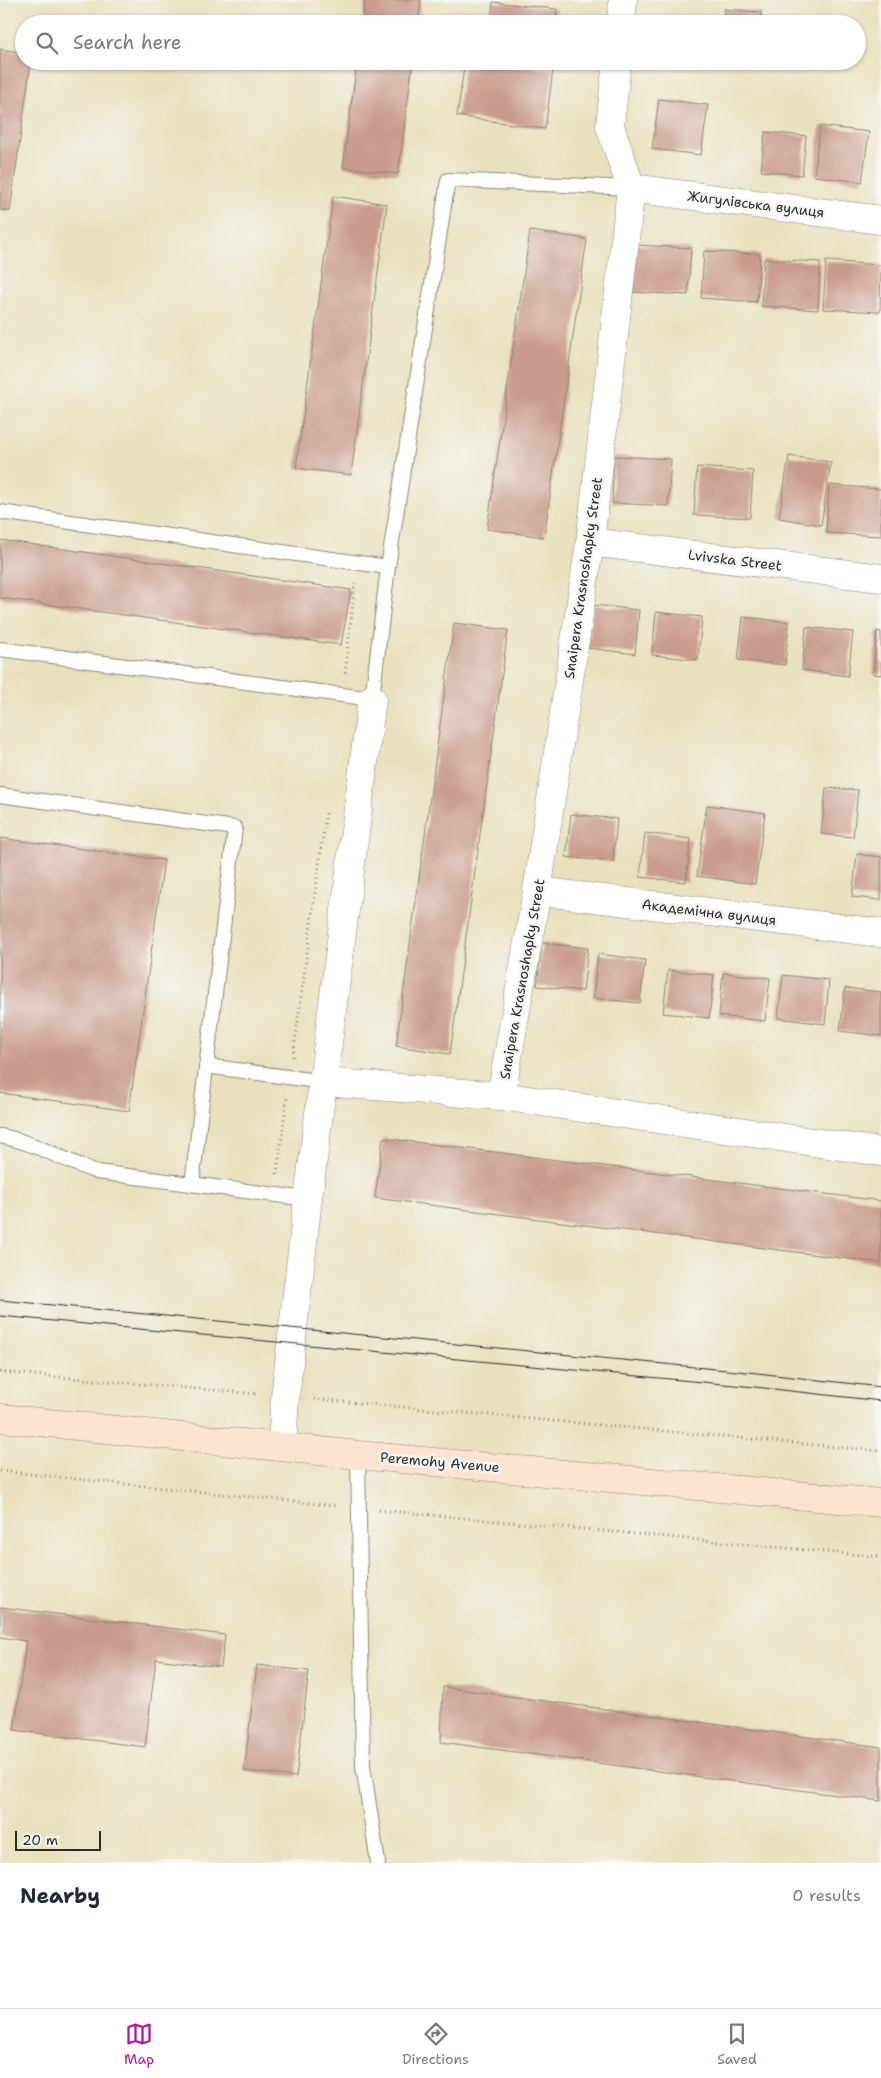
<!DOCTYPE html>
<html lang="en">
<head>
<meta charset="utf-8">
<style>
	body { margin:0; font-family:"Shantell Sans",sans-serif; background:#f2f2f3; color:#1f2937 }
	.scale { position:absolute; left:15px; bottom:12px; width:86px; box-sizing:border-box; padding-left:5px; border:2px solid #2b2b2b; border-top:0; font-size:14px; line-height:18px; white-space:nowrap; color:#2b2b2b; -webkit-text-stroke:4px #f6f6f2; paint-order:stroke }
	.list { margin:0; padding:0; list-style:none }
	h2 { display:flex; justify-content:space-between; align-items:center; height:65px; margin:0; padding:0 20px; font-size:21px }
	h2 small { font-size:16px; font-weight:400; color:#747a83 }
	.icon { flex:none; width:28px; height:28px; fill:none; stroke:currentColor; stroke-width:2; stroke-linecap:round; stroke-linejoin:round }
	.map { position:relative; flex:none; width:881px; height:1863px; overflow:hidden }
	.search { position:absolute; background:#fff; box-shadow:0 1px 4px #0004; left:15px; right:15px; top:15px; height:55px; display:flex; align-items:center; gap:12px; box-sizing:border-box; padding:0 18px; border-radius:28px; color:#747a83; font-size:19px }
	.sheet { height:145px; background:#fff }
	nav { display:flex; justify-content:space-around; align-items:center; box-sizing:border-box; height:70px; border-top:1px solid #e0e1e3; background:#fff; font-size:14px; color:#747a83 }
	nav a { display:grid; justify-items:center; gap:2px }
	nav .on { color:#b5179e }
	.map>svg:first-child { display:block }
</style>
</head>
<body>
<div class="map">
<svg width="881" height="1863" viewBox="0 0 881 1863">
	<rect width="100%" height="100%" fill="#f6f6f2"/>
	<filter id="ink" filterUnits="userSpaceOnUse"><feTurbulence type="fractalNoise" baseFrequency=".02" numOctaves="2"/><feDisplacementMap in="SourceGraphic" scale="10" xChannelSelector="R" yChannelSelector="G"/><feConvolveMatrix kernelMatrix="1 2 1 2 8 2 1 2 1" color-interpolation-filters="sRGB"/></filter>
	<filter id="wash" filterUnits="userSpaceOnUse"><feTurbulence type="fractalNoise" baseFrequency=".0096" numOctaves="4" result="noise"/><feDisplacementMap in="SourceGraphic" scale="20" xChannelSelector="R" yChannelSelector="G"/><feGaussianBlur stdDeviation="1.12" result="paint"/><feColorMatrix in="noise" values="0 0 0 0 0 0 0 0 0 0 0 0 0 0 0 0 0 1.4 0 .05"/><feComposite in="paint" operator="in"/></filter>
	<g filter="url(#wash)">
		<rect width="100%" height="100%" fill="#e9e1be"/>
		<g id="blocks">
			<path fill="#c99b8c" d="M365 0H421L418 24H362Z
				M493 2 557 9 555 24H491Z
				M724 9 761 12 760 24H723Z
				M0 49 24 53V61H31L10 211 0 210Z
				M357 61H413L398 174 343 167Z
				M465 61H508V64L553 70 545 129 457 116Z
				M659 99 708 105 701 155 652 149Z
				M820 126 869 132 862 182 814 176Z
				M765 132 806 136 802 175 761 171Z
				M333 196 387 204 351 475 296 468Z
				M530 231 587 239 544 537 487 529Z
				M635 245 691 248 688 295 632 292Z
				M704 251 760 254 757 302 701 298Z
				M764 259 820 262 818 310 761 306Z
				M826 261 881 265 880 312 823 309Z
				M614 456 671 459 668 506 612 503Z
				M789 456 831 462 821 525 779 518Z
				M697 467 753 471 750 518 694 515Z
				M829 485 881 489V536L826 533Z
				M0 540 351 590 341 645 0 598Z
				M593 605 639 610 635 654 588 648Z
				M656 612 702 617 698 660 652 655Z
				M743 617 789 622 785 665 738 660Z
				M454 623 508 630 450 1054 396 1046Z
				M806 627 853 632 848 676 802 670Z
				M877 631 881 632V675L873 674Z
				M826 788 858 790 853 837 821 834Z
				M707 805 765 813 755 884 697 876Z
				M571 814 617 819 613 862 566 857Z
				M645 833 691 839 686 882 640 877Z
				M0 838 164 860 129 1111 0 1093Z
				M857 854 881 857V900L852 897Z
				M542 943 588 948 583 991 537 986Z
				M598 954 645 960 640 1003 593 998Z
				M668 970 714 975 709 1018 663 1013Z
				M723 973 770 978 765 1021 719 1016Z
				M783 975 829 980 825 1024 778 1018Z
				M845 988 881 992V1036L840 1031Z
				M383 1138 881 1201V1263L375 1198Z
				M0 1607 225 1635 221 1667 156 1659 145 1747 14 1730 26 1641 0 1637Z
				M257 1665 309 1671 296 1777 244 1771Z
				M443 1687 881 1747V1801L441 1742Z"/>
		</g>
	</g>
	<g filter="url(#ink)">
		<use href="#blocks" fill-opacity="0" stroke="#8a8674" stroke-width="1"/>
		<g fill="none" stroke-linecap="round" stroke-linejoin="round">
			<g stroke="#8a8674" stroke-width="16">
				<path id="lane" d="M0 512 388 567 372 699 0 649
					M388 567 448 180 631 188
					M0 795 235 828 192 1184
					M206 1066 324 1082
					M0 1136C34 1142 65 1161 97 1172L308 1199
					M358 1455 363 1766 378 1863"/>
			</g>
			<g stroke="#8a8674" stroke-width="29">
				<path id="street" d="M621 24 623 0
					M631 188 881 220
					M590 542 881 578
					M537 891 881 933
					M324 1082 501 1096 881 1152
					M501 1096 537 891 590 542 631 188 610 126 617 61
					M282 1446 285 1397 308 1199 372 699"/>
			</g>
			<g stroke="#8a8674" stroke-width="29">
				<path id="secondary" d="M0 1418 358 1455 881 1503"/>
			</g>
			<path stroke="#8a8674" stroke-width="3" stroke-dasharray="1 4" stroke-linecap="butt" d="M345 673 355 583
				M293 1057 326 813
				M277 1174 287 1098
				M0 1372 258 1394
				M314 1399 881 1451
				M0 1471 338 1506
				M379 1510 881 1557"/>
			<use href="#lane" stroke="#fff" stroke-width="14"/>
			<use href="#street" stroke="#fff" stroke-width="28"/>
			<use href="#secondary" stroke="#fee3d1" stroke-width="28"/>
			<path stroke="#2b2b2b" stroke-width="1" d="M0 1300 757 1373 881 1387
				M0 1316 755 1387 881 1401"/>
		</g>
	</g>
	<g text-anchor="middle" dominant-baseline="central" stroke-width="5" stroke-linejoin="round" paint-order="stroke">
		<g font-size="14" fill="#2b2b2b" stroke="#f6f6f2">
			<text transform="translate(756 204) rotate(7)">Жигулівська вулиця</text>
			<text transform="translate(735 560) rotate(7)">Lvivska Street</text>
			<text transform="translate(583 578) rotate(-82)">Snaipera Krasnoshapky Street</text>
			<text transform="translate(709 912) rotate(7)">Академічна вулиця</text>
			<text transform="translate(522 979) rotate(-80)">Snaipera Krasnoshapky Street</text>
			<text transform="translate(440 1462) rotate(5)">Peremohy Avenue</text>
		</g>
	</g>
</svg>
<div class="scale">20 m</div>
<div class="search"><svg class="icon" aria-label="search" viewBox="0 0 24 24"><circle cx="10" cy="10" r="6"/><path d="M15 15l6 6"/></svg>Search here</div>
</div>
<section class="sheet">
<h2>Nearby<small>0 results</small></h2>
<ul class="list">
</ul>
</section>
<nav>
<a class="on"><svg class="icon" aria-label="map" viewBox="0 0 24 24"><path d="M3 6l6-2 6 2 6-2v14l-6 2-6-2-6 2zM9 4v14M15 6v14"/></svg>Map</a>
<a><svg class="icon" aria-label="directions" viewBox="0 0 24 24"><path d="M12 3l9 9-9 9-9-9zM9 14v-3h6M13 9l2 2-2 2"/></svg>Directions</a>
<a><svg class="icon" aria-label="saved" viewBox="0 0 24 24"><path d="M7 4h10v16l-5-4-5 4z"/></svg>Saved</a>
</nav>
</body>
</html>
